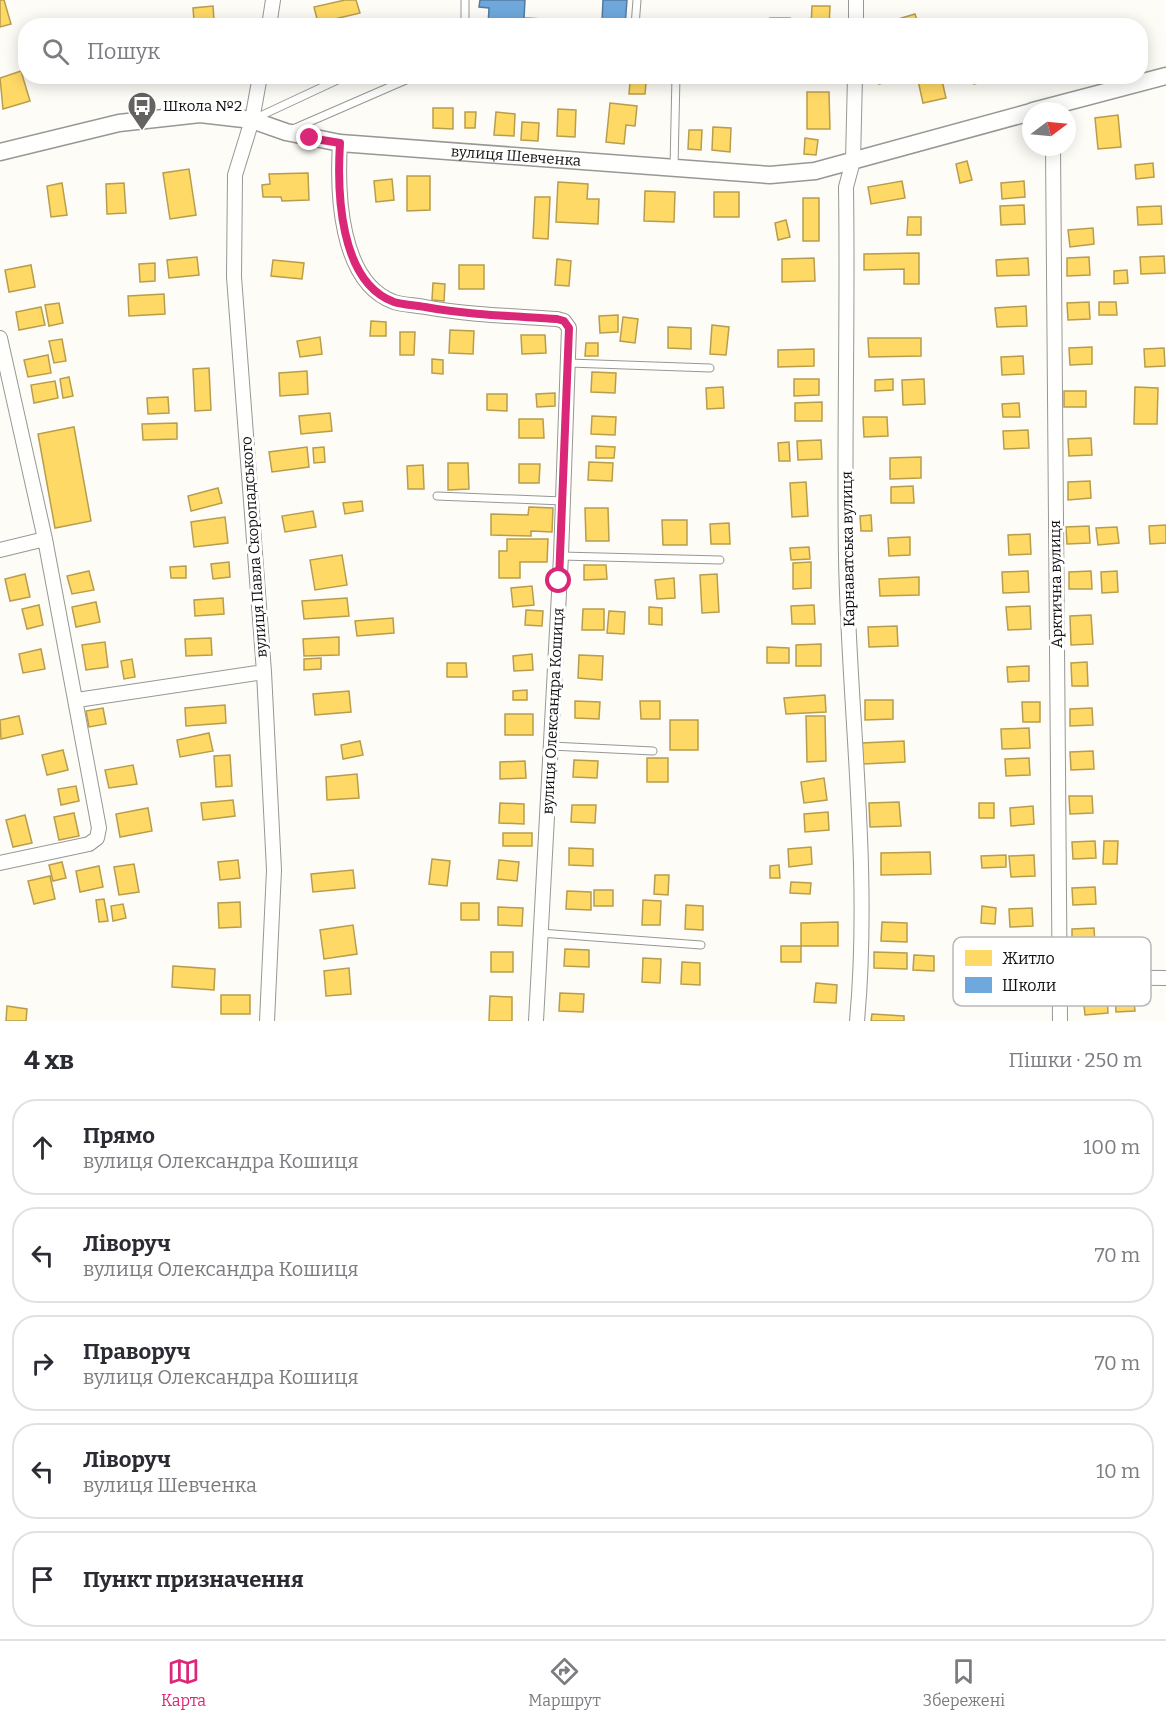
<!DOCTYPE html>
<html lang="uk">
<head>
<meta charset="utf-8">
<style>
	body { margin:0; font-family:Bitter,serif; background:#f2f2f3; color:#2b2b33 }
	.compass { position:absolute; left:1022px; top:102px; width:54px; height:54px; border-radius:50%; background:#fff; box-shadow:0 3px 15px #0003; rotate:74deg }
	.stop { position:absolute; width:18px; height:18px; margin:-14px; border:4px solid #db2777; border-radius:50%; background:#fff }
	.stop.end { background:#db2777; border-color:#fff; box-shadow:0 2px 6px #0008 }
	.list { margin:0; padding:0; list-style:none }
	h2 { display:flex; justify-content:space-between; align-items:center; height:78px; margin:0; padding:0 24px; font-size:26px }
	h2 small { font-size:20px; font-weight:400; color:#7c7c81 }
	.list li { display:grid; grid-template-columns:39px 1fr auto; gap:18px; align-items:center; box-sizing:border-box; height:96px; margin:0 12px 12px; padding:0 12px; border:2px solid #e1e1e2; border-radius:24px }
	.list b { display:block; font-size:22px; white-space:nowrap }
	.list p { margin:0; font-size:20px; white-space:nowrap; color:#7c7c81 }
	.list em { font-size:20px; font-style:normal; color:#7c7c81 }
	.icon { flex:none; width:33px; height:33px; fill:none; stroke:currentColor; stroke-width:2; stroke-linecap:round; stroke-linejoin:round }
	.map { position:relative; flex:none; width:1166px; height:1021px; overflow:hidden }
	.search { position:absolute; background:#fff; box-shadow:0 3px 15px #0003; left:18px; right:18px; top:18px; height:66px; display:flex; align-items:center; gap:15px; box-sizing:border-box; padding:0 21px; border-radius:24px; color:#7c7c81; font-size:22px }
	.sheet { height:618px; background:#fff }
	nav { display:flex; justify-content:space-around; align-items:center; box-sizing:border-box; height:84px; border-top:2px solid #e1e1e2; background:#fff; font-size:16px; color:#7c7c81 }
	nav a { display:grid; justify-items:center; gap:3px }
	nav .on { color:#db2777 }
	.map>svg:first-child { display:block }
</style>
</head>
<body>
<div class="map">
<svg width="1166" height="1021" viewBox="0 0 1166 1021">
	<rect width="100%" height="100%" fill="#fdfcf7"/>
	<path fill="#ffd966" stroke="#b89d4c" stroke-width="1.5" d="M0 0H4L11 24 0 27Z
		M345 0H356L360 13 318 23 314 7Z
		M213 6 214 20 194 21 193 8Z
		M812 6H830L829 26H811Z
		M915 14 919 26H886L885 23Z
		M770 18H790L789 26H770Z
		M21 71 30 101 3 109 0 78Z
		M877 76H903V77L879 84Z
		M917 76H941L946 98 923 103Z
		M972 76H996V78L974 84Z
		M630 82 646 83 645 94H629Z
		M807 92H829L830 129H807Z
		M610 103 637 106 635 126 626 125 624 144 606 142Z
		M433 108H453V129L433 128Z
		M558 109 576 110 575 137 557 136Z
		M465 112H476L475 128H465Z
		M496 112 515 114 514 136 494 135Z
		M1118 115 1121 147 1098 149 1095 118Z
		M522 122 539 123 538 141 521 140Z
		M713 127 731 128 730 152 712 150Z
		M689 130H702L701 150 688 149Z
		M805 138 818 140 816 155 804 154Z
		M967 161 972 180 960 183 956 164Z
		M1153 163 1154 177 1136 179 1135 165Z
		M189 169 196 215 170 219 163 173Z
		M308 173 309 200 282 201 281 197H263L262 185 270 184 269 174Z
		M407 176H430V210L407 211Z
		M392 179 394 200 376 202 374 181Z
		M902 181 905 198 871 204 868 187Z
		M1024 181 1025 197 1002 199 1001 183Z
		M558 182 588 184 587 199H599L598 224 556 222Z
		M62 183 67 215 51 217 47 186Z
		M124 183 126 213 107 214 106 184Z
		M645 191 675 192 674 222 644 221Z
		M714 192H739V217H714Z
		M535 197H550L548 239 533 238Z
		M803 198H819V241H803Z
		M1024 205 1025 224 1001 225 1000 206Z
		M1161 206 1162 224 1138 225 1137 207Z
		M908 217H921V235H907Z
		M786 220 790 237 778 240 775 223Z
		M1093 228 1094 244 1070 247 1068 230Z
		M919 253V284H904V269L864 270V254Z
		M1164 256 1165 273 1141 274 1140 257Z
		M197 257 199 275 169 278 167 260Z
		M1089 257 1090 275 1067 276V258Z
		M814 258 815 281 782 282V259Z
		M1028 258 1029 275 997 276 996 260Z
		M557 259 571 261 569 286 555 285Z
		M273 260 304 263 302 279 271 276Z
		M155 263V281L140 282 139 264Z
		M31 265 35 287 9 292 5 270Z
		M459 265H484V289H459Z
		M1127 270 1128 283 1114 284V271Z
		M433 283 445 284 444 301 432 300Z
		M164 294 165 314 129 316 128 296Z
		M1089 302 1090 319 1068 320 1067 303Z
		M1099 302H1116L1117 315H1099Z
		M59 303 63 323 49 326 45 305Z
		M1026 306 1027 326 997 327 995 308Z
		M41 307 45 325 19 330 16 312Z
		M618 315V332L600 333 599 316Z
		M623 317 638 319 635 343 620 341Z
		M371 321 386 322V336H370Z
		M712 325 729 327 726 355 710 354Z
		M668 327 691 328V349L668 348Z
		M450 330 474 331 473 354 449 353Z
		M400 332H415L414 355H400Z
		M521 335H545L546 353 522 354Z
		M320 337 322 354 300 357 297 341Z
		M868 338H921V356L869 357Z
		M62 339 66 361 54 363 49 341Z
		M586 343H598V356H585Z
		M1092 347V364L1070 365 1069 348Z
		M1164 348 1165 366 1145 367 1144 349Z
		M814 349V366L778 367V350Z
		M48 355 51 373 28 377 24 360Z
		M1023 356 1024 374 1002 375 1001 357Z
		M432 359 443 360V374L432 373Z
		M209 368 211 410 195 411 193 369Z
		M307 371 308 394 280 396 279 373Z
		M592 372 616 373 615 393 591 392Z
		M69 377 73 396 63 398 60 379Z
		M794 379H819V395L794 396Z
		M893 379V390L875 391V380Z
		M924 379 925 404 903 405 902 380Z
		M55 381 58 398 34 403 31 385Z
		M723 387 724 408 707 409 706 388Z
		M1135 387 1158 388 1157 424H1134Z
		M1064 391H1086V407H1064Z
		M555 393V406L537 407 536 394Z
		M487 394H507V411L487 410Z
		M168 397 169 413 148 414 147 398Z
		M822 402V421H795V403Z
		M1019 403 1020 417H1003L1002 404Z
		M330 413 332 431 301 434 299 416Z
		M592 416 616 417 615 435 591 434Z
		M863 417H887L888 436 864 437Z
		M519 419H543L544 438H519Z
		M177 423V439L143 440 142 424Z
		M74 427 91 521 55 528 38 434Z
		M1028 430 1029 448 1004 449 1003 431Z
		M1091 438 1092 455 1069 456 1068 439Z
		M821 440 822 459 798 460 797 441Z
		M789 442 790 461H779L778 443Z
		M596 446 615 447 614 458H596Z
		M307 447 309 467 272 472 269 452Z
		M324 447 325 462 314 463 313 448Z
		M921 457V478L890 479V458Z
		M589 462 613 463 612 481 588 480Z
		M448 463H468L469 489 448 490Z
		M519 464H540L539 483H519Z
		M423 465 424 489H408L407 466Z
		M1090 481 1091 498 1068 500V482Z
		M806 482 808 516 792 517 790 483Z
		M913 486 914 503H891V487Z
		M218 488 222 503 191 511 188 496Z
		M362 501 363 511 345 514 343 503Z
		M529 507 553 508 552 532 531 531V536L491 535V514L528 515Z
		M585 508H608L609 541H586Z
		M313 511 316 527 285 532 282 516Z
		M871 515 872 531H861L860 516Z
		M225 517 228 543 194 547 191 522Z
		M662 520H687V545H663Z
		M729 523 730 544H711L710 524Z
		M1166 525V543L1150 544 1149 526Z
		M1089 526 1090 543 1067 544 1066 527Z
		M1117 527 1119 543 1098 545 1096 528Z
		M1030 534 1031 554 1009 555 1008 535Z
		M910 537V555L889 556 888 538Z
		M507 539H548L547 562H520V578H499V551H507Z
		M809 547 810 559 791 560 790 548Z
		M342 555 347 585 315 590 310 560Z
		M229 562 230 577 213 579 211 564Z
		M811 562V588L793 589V563Z
		M584 565H606L607 579 584 580Z
		M186 566V578H171L170 567Z
		M89 571 94 590 72 594 67 576Z
		M1028 571 1029 592 1003 593 1002 572Z
		M1091 571 1092 589H1069V572Z
		M1117 571 1118 592 1102 593 1101 572Z
		M25 574 30 597 10 601 5 579Z
		M717 574 719 612 702 613 700 575Z
		M919 577V595L880 596 879 579Z
		M674 578 675 598 657 599 655 580Z
		M532 586 534 605 513 607 511 588Z
		M223 598 224 614 195 616 194 600Z
		M347 598 349 616 304 619 302 601Z
		M96 602 100 622 76 627 72 607Z
		M39 605 43 625 27 629 22 609Z
		M814 605 815 624H792L791 606Z
		M1030 606 1031 629 1008 630 1006 607Z
		M649 607 662 608V625L649 624Z
		M583 609H604V630H582Z
		M526 610 543 611 542 626 525 625Z
		M609 611 625 612 624 634 607 633Z
		M1091 615 1093 644 1071 645 1070 616Z
		M393 618 394 633 357 636 355 621Z
		M897 626 898 646 869 647 868 627Z
		M339 637V655L304 656 303 639Z
		M211 638 212 655 186 656 185 639Z
		M105 642 108 667 86 670 82 645Z
		M821 644V666H796V645Z
		M767 647 789 648V663H767Z
		M41 649 45 669 23 673 19 654Z
		M532 654 533 670 514 671 513 656Z
		M579 655 603 656 602 680 578 678Z
		M321 658V669L304 670V659Z
		M132 659 135 677 124 679 121 661Z
		M1087 662 1088 686H1072L1071 663Z
		M447 663H466L467 677H447Z
		M1029 666V681L1008 682 1007 667Z
		M527 690V700H513V691Z
		M349 691 351 712 315 715 313 694Z
		M825 695 826 712 786 714 784 698Z
		M865 700H893V719L865 720Z
		M575 701 600 702 599 719 575 718Z
		M640 701H660V719H641Z
		M1022 702H1040V722H1023Z
		M225 705 226 723 186 726 185 708Z
		M103 708 106 724 89 727 86 711Z
		M1092 708 1093 725 1070 726V709Z
		M505 714H533V735H505Z
		M19 716 23 734 1 739 0 720Z
		M806 716H825L826 761 807 762Z
		M670 720H698V750H670Z
		M1029 728 1030 748 1002 749 1001 729Z
		M209 733 213 751 180 757 177 740Z
		M360 741 363 755 343 759 341 745Z
		M904 741 905 762 863 764 862 743Z
		M63 750 68 770 47 775 42 755Z
		M1093 751 1094 769 1071 770 1070 752Z
		M230 755 232 786 216 787 214 756Z
		M647 758H668V782H647Z
		M1029 758 1030 775 1006 776 1005 759Z
		M574 760 598 761 597 778 573 777Z
		M525 761 526 778 500 779V762Z
		M133 765 137 784 109 788 105 770Z
		M357 774 359 798 327 800 326 777Z
		M824 778 827 800 804 803 801 782Z
		M76 786 79 801 61 805 58 789Z
		M1069 796H1092L1093 813 1070 814Z
		M233 800 235 816 203 820 201 803Z
		M899 802 901 826 870 827 869 803Z
		M500 803 524 804V824L499 823Z
		M979 803H994V818H979Z
		M572 805H596L595 823 571 822Z
		M1033 806 1034 824 1011 826 1010 808Z
		M148 808 152 831 120 837 116 814Z
		M828 812 829 830 805 832 804 814Z
		M74 813 79 836 59 840 54 817Z
		M25 815 32 843 13 847 6 820Z
		M503 833H532V846H503Z
		M1095 841 1096 858 1073 859 1072 842Z
		M1104 841H1118L1117 864H1103Z
		M811 847 812 864 789 867 788 849Z
		M569 848 593 849V866L569 865Z
		M930 852 931 874 881 875V853Z
		M1006 855V867L982 868 981 856Z
		M1034 855 1035 876 1011 877 1009 856Z
		M432 859 450 861 447 886 429 884Z
		M238 860 240 878 220 880 218 862Z
		M499 860 519 862 517 881 497 879Z
		M62 862 66 878 53 881 49 865Z
		M134 864 139 892 119 895 114 867Z
		M779 865 780 878H770V866Z
		M99 866 103 887 80 892 76 871Z
		M353 870 355 888 313 892 311 874Z
		M655 875H669L668 895 654 894Z
		M50 876 55 899 34 904 28 881Z
		M791 882 811 883 810 894 790 893Z
		M1095 887 1096 904 1073 905 1072 888Z
		M594 890H613V906H594Z
		M567 891 591 892V910L566 909Z
		M104 899 108 921 99 922 96 900Z
		M643 900 661 901 660 925H642Z
		M240 902 241 927 219 928 218 903Z
		M461 903H479V920H461Z
		M123 904 126 918 113 921 111 906Z
		M686 905 703 906V930L685 929Z
		M982 906 996 908 995 924 981 923Z
		M498 907 523 908 522 926 498 925Z
		M1032 908 1033 926 1010 927 1009 909Z
		M838 922V946H801V923Z
		M882 922 907 923V942L881 941Z
		M353 925 357 954 324 959 320 930Z
		M1094 928 1095 945 1072 946V929Z
		M781 946H801V962H781Z
		M565 949 589 950V967L564 966Z
		M491 952H513V972H491Z
		M874 952 907 953V969L874 968Z
		M914 955 934 956V971L913 970Z
		M643 958 661 959 660 983 642 982Z
		M682 962 700 963V985L681 984Z
		M173 966 215 969 214 990 172 987Z
		M349 968 351 994 326 996 324 971Z
		M816 983 837 985 836 1003 814 1002Z
		M1133 992 1135 1011 1116 1012 1115 994Z
		M560 993 584 994 583 1012 559 1011Z
		M1107 994 1108 1013 1085 1015 1083 996Z
		M221 995H250V1014H221Z
		M490 996 512 997V1021H489Z
		M7 1006 27 1009 26 1021H6Z
		M872 1014 904 1016V1021H871Z"/>
	<path fill="#6fa8dc" stroke="#537b9f" stroke-width="1.5" d="M480 0H525L524 18 602 22 603 0H627L625 26H488L489 8 479 7Z"/>
	<g fill="none" stroke-linecap="round" stroke-linejoin="round">
		<g stroke="#979795" stroke-width="9">
			<path id="service" d="M465 26V0
				M635 26 637 0
				M256 118 346 76
				M293 129 415 76
				M674 167 676 76
				M569 363 710 368
				M437 496 563 501
				M561 556 720 560
				M551 746 653 751
				M540 933 701 945"/>
		</g>
		<g stroke="#979795" stroke-width="16">
			<path id="minor" d="M269 26 273 0
				M856 26V0
				M260 76 252 120 235 175 234 277 264 672 274 870 267 1021
				M855 76 853 161 846 187C848 311 844 435 846 559 849 712 871 868 857 1021
				M340 143C337 191 339 282 394 302 403 305 415 305 425 307 469 315 513 316 557 319L564 321 569 328 561 556 536 1021
				M1053 147 1060 1021
				M0 338 45 539 0 550
				M77 700 264 672
				M0 863 89 844 97 838 99 828 45 539
				M1062 977 1166 978"/>
		</g>
		<g stroke="#979795" stroke-width="19">
			<g id="tertiary">
				<path d="M1033 111 1166 76"/>
				<path id="s1" d="M0 152 119 123 200 114 252 120 286 132 340 143 770 175 815 171 1031 112"/>
			</g>
		</g>
		<use href="#service" stroke="#fffffe" stroke-width="7"/>
		<use href="#minor" stroke="#fffffe" stroke-width="14"/>
		<use href="#tertiary" stroke="#fffffe" stroke-width="16"/>
	</g>
	<g fill="none" stroke-linecap="round" stroke-linejoin="round">
		<path stroke="#db2777" stroke-width="8" d="M310 138 340 143C337 191 339 282 394 302 403 305 415 305 425 307 469 315 513 316 557 319L564 321 569 328 559 581"/>
	</g>
	<defs>
		<g id="bus-pin" transform="scale(1.5)"><path d="M0 17L-7.5 6A9.5 9.5 0 1 1 7.5 6Z" fill="#646362" stroke="#fff"/><path d="M-5-6H5V4H4V6H2V4H-2V6H-4V4H-5ZM-3.5-4V0h7V-4ZM-3.5 1.2v1.5H-2V1.2ZM2 1.2v1.5H3.5V1.2Z" fill="#fff"/></g>
	</defs>
	<g fill-rule="evenodd">
		<use href="#bus-pin" x="142" y="106"/>
	</g>
	<g text-anchor="middle" dominant-baseline="central" stroke-width="6" stroke-linejoin="round" paint-order="stroke">
		<g font-size="15" fill="#111" stroke="#fff" text-anchor="start">
			<text x="163" y="106">Школа №2</text>
		</g>
		<g font-size="15" fill="#111" stroke="#fff">
			<text stroke="none"><textPath href="#s1" startOffset="524">вулиця Шевченка</textPath></text>
			<text transform="translate(254 547) rotate(-94)">вулиця Павла Скоропадського</text>
			<text transform="translate(848 549) rotate(-91)">Карнаватська вулиця</text>
			<text transform="translate(1056 584) rotate(-91)">Арктична вулиця</text>
			<text transform="translate(553 711) rotate(-87)">вулиця Олександра Кошиця</text>
		</g>
	</g>
	<rect x="953" y="937" width="198" height="69" rx="9" fill="#fff" stroke="#b8b8b8" stroke-width="1.5"/>
	<rect x="965" y="950" width="27" height="16" fill="#ffd966"/>
	<rect x="965" y="977" width="27" height="16" fill="#6fa8dc"/>
	<g font-size="16" fill="#111">
		<text x="1002" y="964">Житло</text>
		<text x="1002" y="991">Школи</text>
	</g>
</svg>
<svg class="compass" viewBox="-18 -18 36 36"><path d="M0-13l5 13h-10z" fill="#e53935"/><path d="M0 13l5-13h-10z" fill="#7c7c81"/></svg>
<div class="stop" style="left:559px;top:581px"></div>
<div class="stop end" style="left:310px;top:138px"></div>
<div class="search"><svg class="icon" aria-label="search" viewBox="0 0 24 24"><circle cx="10" cy="10" r="6"/><path d="M15 15l6 6"/></svg>Пошук</div>
</div>
<section class="sheet">
<h2>4 хв<small>Пішки · 250 m</small></h2>
<ul class="list">
<li><svg class="icon" aria-label="ahead" viewBox="0 0 24 24"><path d="M12 20V5M6 11l6-6 6 6"/></svg><div><b>Прямо</b><p>вулиця Олександра Кошиця</p></div><em>100 m</em></li>
<li><svg class="icon" aria-label="left" viewBox="0 0 24 24"><path d="M17 20v-9H6M10 6l-5 5 5 5"/></svg><div><b>Ліворуч</b><p>вулиця Олександра Кошиця</p></div><em>70 m</em></li>
<li><svg class="icon" aria-label="right" viewBox="0 0 24 24"><path d="M7 20v-9h11M14 6l5 5-5 5"/></svg><div><b>Праворуч</b><p>вулиця Олександра Кошиця</p></div><em>70 m</em></li>
<li><svg class="icon" aria-label="left" viewBox="0 0 24 24"><path d="M17 20v-9H6M10 6l-5 5 5 5"/></svg><div><b>Ліворуч</b><p>вулиця Шевченка</p></div><em>10 m</em></li>
<li><svg class="icon" aria-label="arrive" viewBox="0 0 24 24"><path d="M6 21V4h12l-3 4 3 4H6"/></svg><div><b>Пункт призначення</b></div></li>
</ul>
</section>
<nav>
<a class="on"><svg class="icon" aria-label="map" viewBox="0 0 24 24"><path d="M3 6l6-2 6 2 6-2v14l-6 2-6-2-6 2zM9 4v14M15 6v14"/></svg>Карта</a>
<a><svg class="icon" aria-label="directions" viewBox="0 0 24 24"><path d="M12 3l9 9-9 9-9-9zM9 14v-3h6M13 9l2 2-2 2"/></svg>Маршрут</a>
<a><svg class="icon" aria-label="saved" viewBox="0 0 24 24"><path d="M7 4h10v16l-5-4-5 4z"/></svg>Збережені</a>
</nav>
</body>
</html>
